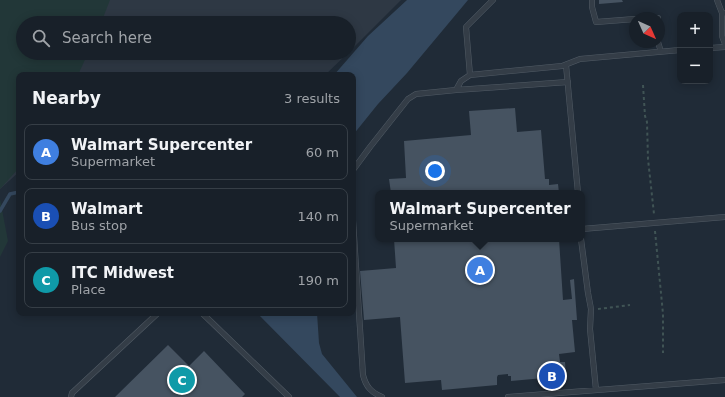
<!DOCTYPE html>
<html lang="en">
<head>
<meta charset="utf-8">
<style>
	body { margin:0; font-family:"DejaVu Sans",sans-serif; background:#212831; color:#f1f3f6 }
	.controls { position:absolute; right:12px; top:12px; display:grid; overflow:hidden; border-radius:8px; box-shadow:0 2px 10px #0003 }
	.controls button { width:36px; height:36px; display:grid; place-items:center; padding:0; border:0; border-bottom:1px solid #363e46; background:#182029; color:#f1f3f6; font:20px sans-serif }
	.compass { position:absolute; left:629px; top:12px; width:36px; height:36px; border-radius:50%; background:#182029; box-shadow:0 2px 10px #0003; rotate:135deg }
	.you { position:absolute; left:435px; top:171px; width:14px; height:14px; margin:-10px; border:3px solid #fff; border-radius:50%; background:#1a73e8; box-shadow:0 0 0 6px #1a73e833 }
	.badge { display:grid; place-items:center; width:26px; height:26px; border-radius:50%; background:#82b6f5; color:#fff; font-size:13px; font-weight:700 }
	.pin { position:absolute; translate:-50% -50%; border:2px solid #fff; box-shadow:0 1px 4px #0006 }
	.popup { position:absolute; left:375px; top:190px; width:210px; height:52px; box-sizing:border-box; display:grid; place-content:center; border-radius:8px; background:#182029; filter:drop-shadow(0 1px 3px #0005); font-size:13px; white-space:nowrap; color:#9fa3a8 }
	.popup b { font-size:15px; color:#f1f3f6 }
	.popup::after { content:''; position:absolute; left:50%; top:100%; margin-left:-8px; border:8px solid transparent; border-top-color:#182029 }
	.list { margin:0; padding:0; list-style:none }
	h2 { display:flex; justify-content:space-between; align-items:center; height:52px; margin:0; padding:0 16px; font-size:17px }
	h2 small { font-size:13px; font-weight:400; color:#9fa3a8 }
	.list li { display:grid; grid-template-columns:26px 1fr auto; gap:12px; align-items:center; box-sizing:border-box; height:56px; margin:0 8px 8px; padding:0 8px; border:1px solid #363e46; border-radius:8px }
	.list b { display:block; font-size:15px; white-space:nowrap }
	.list p { margin:0; font-size:13px; white-space:nowrap; color:#9fa3a8 }
	.list em { font-size:13px; font-style:normal; color:#9fa3a8 }
	.icon { flex:none; width:22px; height:22px; fill:none; stroke:currentColor; stroke-width:2; stroke-linecap:round; stroke-linejoin:round }
	.map { position:relative; flex:none; width:725px; height:397px; overflow:hidden }
	.search { position:absolute; background:#182029; box-shadow:0 2px 10px #0003; left:16px; top:16px; width:340px; height:44px; display:flex; align-items:center; gap:10px; box-sizing:border-box; padding:0 14px; border-radius:22px; color:#9fa3a8; font-size:15px }
	.panel { position:absolute; background:#182029; box-shadow:0 2px 10px #0003; left:16px; top:72px; width:340px; height:244px; border-radius:8px }
	.map>svg:first-child { display:block }
</style>
</head>
<body>
<div class="map">
<svg width="725" height="397" viewBox="0 0 725 397">
	<rect width="100%" height="100%" fill="#202b37"/>
	<path fill="#2e3844" d="M0 0H401L349 52V23H23V53H348L325 75H19V172L0 189Z"/>
	<path fill="#223738" d="M0 0H110L101 23H23V53H88L78 75H19V168L0 189Z
		M0 199 8 241 0 257Z"/>
	<path fill="#34485e" d="M407 0H468L407 73 378 104 353 135V75H334L368 36Z
		M257 313H317L319 343 322 354 357 397H340Z"/>
	<g fill="none" stroke-linecap="round" stroke-linejoin="round">
		<path stroke="#34485e" stroke-width="3.5" d="M0 211 10 194 19 192"/>
	</g>
	<path fill="#465361" d="M599 0H622L623 2 599 4Z
		M515 108 517 132 541 130 545 179H549V185L558 184 559 193H391L389 179 406 178 404 141 471 135 469 111Z
		M394 239H559L563 300 572 299 570 280 574 279 577 320H572L575 352 559 354 560 362H565L566 376 511 381V376H508V374L498 375 497 377V385L442 390 441 380 405 383 400 317 364 320 360 271 396 268Z
		M168 345 189 366 204 351 245 394 242 397H115Z"/>
	<g fill="none" stroke-linecap="round" stroke-linejoin="round">
		<g stroke="#515b65" stroke-width="6">
			<path id="service" d="M592 0V7L596 22 635 19
				M717 0 722 13
				M725 13H722V36L725 44
				M655 18H658
				M658 42 661 52
				M710 48 725 47
				M566 65 578 193
				M470 75 466 27 493 0
				M456 90 568 82
				M353 170 370 147 408 99 416 94 456 90 461 81 470 75 562 66 580 59 680 50
				M353 220 363 375C366 387 371 392 382 397
				M582 229 725 217
				M581 239 588 293 591 309 590 329 596 390
				M202 313 289 397
				M71 397 72 393 158 313
				M508 397 725 380"/>
		</g>
		<path stroke="#405455" stroke-width="2" stroke-dasharray="3 3" stroke-linecap="butt" d="M643 85 645 116 647 122 648 159 654 214
			M655 231 663 314V353
			M598 309 630 305"/>
		<use href="#service" stroke="#343d47" stroke-width="5"/>
	</g>
</svg>
<div class="controls">
<button>+</button>
<button>−</button>
</div>
<svg class="compass" viewBox="-18 -18 36 36"><path d="M0-13l5 13h-10z" fill="#e53935"/><path d="M0 13l5-13h-10z" fill="#9fa3a8"/></svg>
<div class="you"></div>
<div class="pin badge" style="left:480px;top:270px;background:#3f7fe0">A</div>
<div class="popup"><b>Walmart Supercenter</b>Supermarket</div>
<div class="pin badge" style="left:552px;top:376px;background:#1a4fb4">B</div>
<div class="pin badge" style="left:182px;top:380px;background:#0f9aa8">C</div>
<div class="search"><svg class="icon" aria-label="search" viewBox="0 0 24 24"><circle cx="10" cy="10" r="6"/><path d="M15 15l6 6"/></svg>Search here</div>
<section class="panel">
<h2>Nearby<small>3 results</small></h2>
<ul class="list">
<li><span class="badge" style="background:#3f7fe0">A</span><div><b>Walmart Supercenter</b><p>Supermarket</p></div><em>60 m</em></li>
<li><span class="badge" style="background:#1a4fb4">B</span><div><b>Walmart</b><p>Bus stop</p></div><em>140 m</em></li>
<li><span class="badge" style="background:#0f9aa8">C</span><div><b>ITC Midwest</b><p>Place</p></div><em>190 m</em></li>
</ul>
</section>
</div>
</body>
</html>
